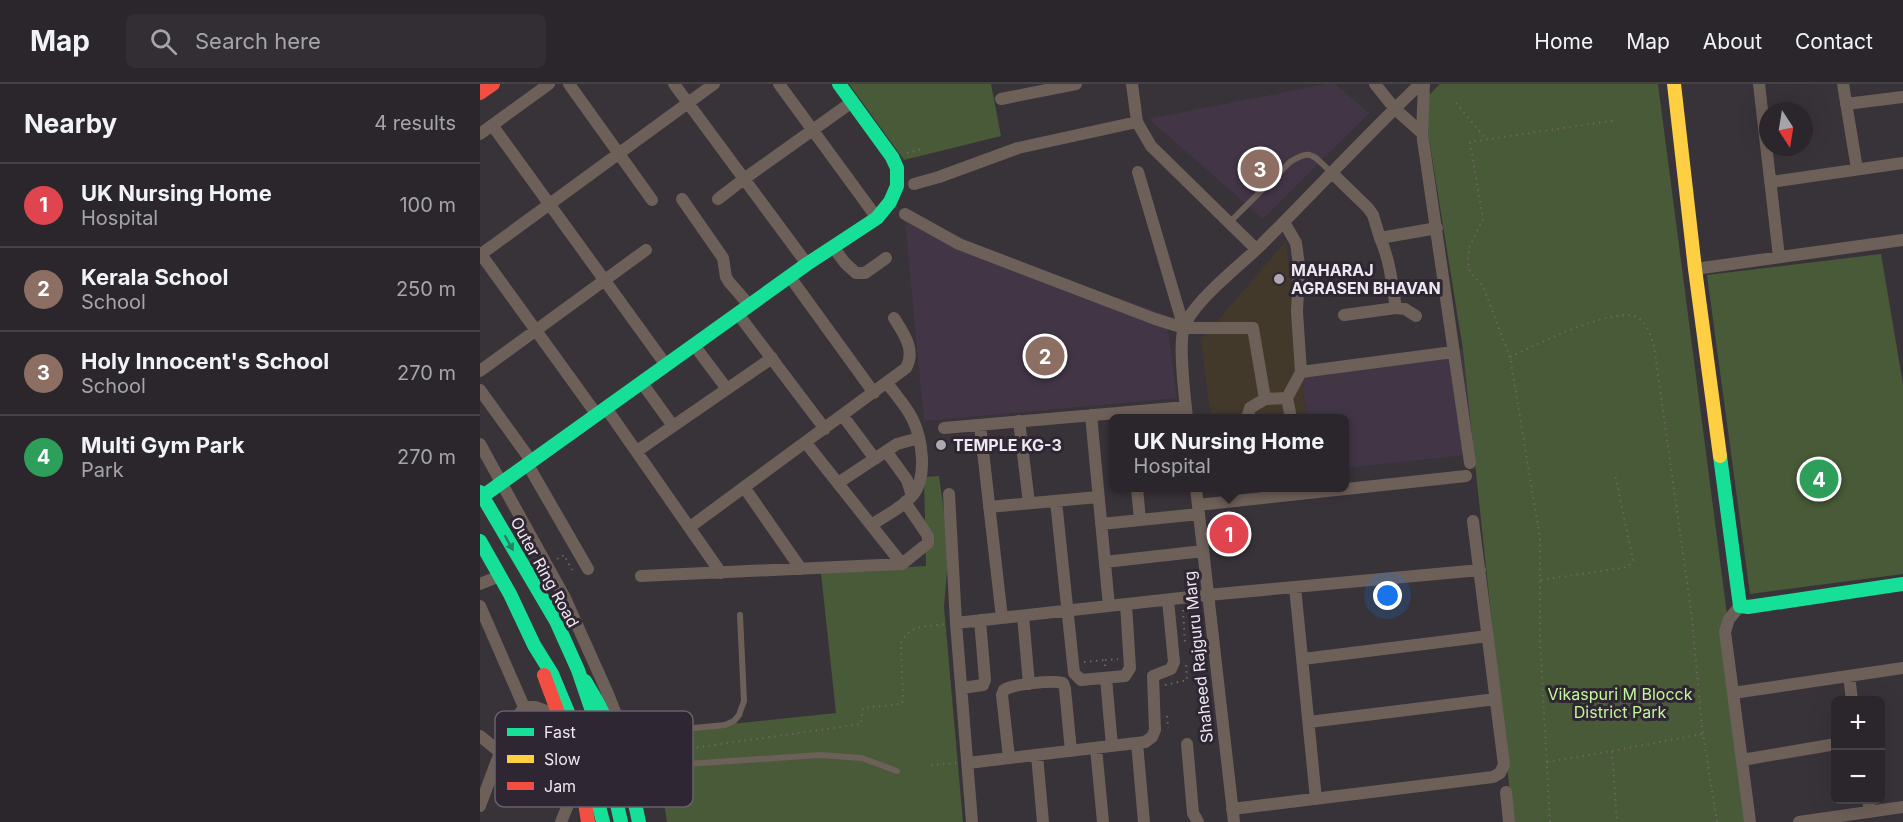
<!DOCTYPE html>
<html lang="en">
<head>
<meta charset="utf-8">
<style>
	body { margin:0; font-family:Inter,sans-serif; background:#322e33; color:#f1f3f6 }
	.controls { position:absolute; right:18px; bottom:18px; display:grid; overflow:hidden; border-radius:9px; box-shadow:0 6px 24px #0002 }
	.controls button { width:54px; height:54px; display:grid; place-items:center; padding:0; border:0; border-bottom:2px solid #464347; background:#2a262b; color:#f1f3f6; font:30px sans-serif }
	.compass { position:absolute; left:1279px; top:18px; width:54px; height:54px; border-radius:50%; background:#2a262b; box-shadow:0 6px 24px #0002; rotate:168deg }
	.you { position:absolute; left:908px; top:512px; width:21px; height:21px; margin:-15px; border:4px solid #fff; border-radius:50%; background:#1a73e8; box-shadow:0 0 0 9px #1a73e833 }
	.badge { display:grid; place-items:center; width:39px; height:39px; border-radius:50%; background:#95b2f1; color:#fff; font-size:20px; font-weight:700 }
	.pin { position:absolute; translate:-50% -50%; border:3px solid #fff; box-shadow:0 2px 6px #0006 }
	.popup { position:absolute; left:629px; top:330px; width:240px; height:78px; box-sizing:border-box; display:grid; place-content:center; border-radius:9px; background:#2a262b; filter:drop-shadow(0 2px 4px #0005); font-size:20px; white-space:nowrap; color:#a5a5a9 }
	.popup b { font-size:22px; color:#f1f3f6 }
	.popup::after { content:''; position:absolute; left:50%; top:100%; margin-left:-12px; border:12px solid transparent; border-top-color:#2a262b }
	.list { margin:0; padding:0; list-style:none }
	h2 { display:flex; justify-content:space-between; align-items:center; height:78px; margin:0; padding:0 24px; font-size:26px }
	h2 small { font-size:20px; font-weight:400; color:#a5a5a9 }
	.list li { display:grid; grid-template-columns:39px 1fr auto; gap:18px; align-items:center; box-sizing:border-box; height:84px; padding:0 24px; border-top:2px solid #464347 }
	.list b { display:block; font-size:22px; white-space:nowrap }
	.list p { margin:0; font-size:20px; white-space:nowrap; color:#a5a5a9 }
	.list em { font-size:20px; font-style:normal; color:#a5a5a9 }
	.icon { flex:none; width:33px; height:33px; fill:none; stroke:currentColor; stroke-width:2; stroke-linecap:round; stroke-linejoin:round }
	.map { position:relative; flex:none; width:1423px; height:738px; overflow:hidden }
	header { display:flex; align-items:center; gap:36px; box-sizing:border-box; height:84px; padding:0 30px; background:#2a262b; border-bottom:2px solid #464347 }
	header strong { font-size:28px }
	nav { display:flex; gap:33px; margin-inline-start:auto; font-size:21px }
	.search { width:420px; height:54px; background:#322e33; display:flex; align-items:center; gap:15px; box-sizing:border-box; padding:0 21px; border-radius:9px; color:#a5a5a9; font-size:22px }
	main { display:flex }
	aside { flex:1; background:#2a262b }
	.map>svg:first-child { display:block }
</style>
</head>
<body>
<header>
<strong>Map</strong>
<div class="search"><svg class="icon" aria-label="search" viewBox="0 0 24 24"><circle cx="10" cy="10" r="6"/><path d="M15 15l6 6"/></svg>Search here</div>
<nav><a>Home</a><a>Map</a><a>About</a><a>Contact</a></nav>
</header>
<main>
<aside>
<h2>Nearby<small>4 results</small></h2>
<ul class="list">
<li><span class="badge" style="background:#e0444e">1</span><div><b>UK Nursing Home</b><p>Hospital</p></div><em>100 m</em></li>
<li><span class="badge" style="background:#8d6e63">2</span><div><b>Kerala School</b><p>School</p></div><em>250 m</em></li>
<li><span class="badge" style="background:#8d6e63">3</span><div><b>Holy Innocent's School</b><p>School</p></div><em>270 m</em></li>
<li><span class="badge" style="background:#2e9e5b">4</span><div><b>Multi Gym Park</b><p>Park</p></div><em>270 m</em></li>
</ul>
</aside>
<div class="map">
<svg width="1423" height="738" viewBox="0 0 1423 738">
	<rect width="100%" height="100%" fill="#383339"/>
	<path fill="#42392b" d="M806 157 826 334H731L721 256Z"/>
	<path fill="#423646" d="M847 0H855L889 29 783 135 669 35Z
		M425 137 686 231 697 314 444 337Z
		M983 266 995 370 865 384 864 334H826L821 287Z"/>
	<path fill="#485a37" d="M369 0H511L521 52 424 76Z
		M960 0H1178L1274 738H1033L983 266 943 17Z
		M1401 170 1423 300V490L1270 510 1227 191Z
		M459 392 469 463 464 523 483 738H187L183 713 165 649 356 629 341 489 446 482 444 393Z"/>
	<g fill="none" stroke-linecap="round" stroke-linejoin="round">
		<path stroke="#6e6561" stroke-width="2" stroke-dasharray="1.5 4.5" stroke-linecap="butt" d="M976 19 1006 55
			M427 69 441 65
			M1030 273 1003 202 990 188 988 178 989 164 1003 135 990 58 1137 36
			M77 475 84 471 92 486
			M1061 496 1148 483 1153 476 1135 391
			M703 526 705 559
			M604 578 625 576
			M625 582V576L638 575
			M685 601 707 596 706 580
			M687 632 688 644
			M199 666 381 640 383 624 421 620 423 617 421 559C430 540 446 543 465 540
			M1132 667 1222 650
			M1067 678 1132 667 1137 738
			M451 681 476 679
			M1070 738 1060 556V454L1030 273C1055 261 1128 225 1154 232 1167 236 1170 251 1174 262L1212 534 1222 644 1237 738"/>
		<path stroke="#6d6058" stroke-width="6" d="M749 139 810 78C832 63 834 73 852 89
			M144 657 193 646 245 641 254 637 259 631 264 617 260 531
			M147 684 340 671 382 674 417 687"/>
		<path stroke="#6d6058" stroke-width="12" d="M89 0 172 116
			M194 0 327 180
			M299 0 397 134
			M652 0 657 38 671 62 776 165
			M895 0 915 25 942 49
			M944 0 942 49 990 379
			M1279 0 1299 173
			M1363 0 1377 85
			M521 15 596 0
			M1366 20 1423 13
			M12 41 186 281
			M0 50 69 0
			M658 88 704 244
			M852 89 888 124 893 131 900 154 957 144
			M1291 98 1423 79
			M434 100 459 93 538 64 657 38
			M202 115 243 174 246 193 249 198 270 222
			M238 115 264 95 372 18
			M425 130 479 160 675 235 704 244H773L785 315 807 314
			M804 138 816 159 819 181 817 228 821 288 807 314 811 334
			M353 163 365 179 376 189H385L406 174
			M0 169 117 331
			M0 171 234 0
			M1215 185 1423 156
			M310 193 394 309
			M916 224 925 225 936 232
			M258 230 345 345
			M864 231 916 224C912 200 910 176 900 154
			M214 261 247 305
			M0 287 166 166
			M821 288 973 268
			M162 299 193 342
			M0 306 52 378
			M126 324 241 489
			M611 331 629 522
			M363 332 395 375
			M707 334C705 314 698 261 704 243 714 217 758 183 779 163 833 109 885 53 940 0
			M767 334 770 324 785 315
			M539 337 549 419
			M500 341 522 534
			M464 344 706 323
			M326 359 422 480
			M0 360 85 514 128 610 146 656
			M157 367 292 274
			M406 367 427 396 432 412
			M48 381 108 485
			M358 399 417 360 439 354
			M264 403 321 485
			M657 404 660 436
			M716 404 754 738
			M469 410 476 539 492 738
			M576 417 594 589 601 596 645 592 650 584 646 520
			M718 421 986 392
			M509 423 618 413
			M621 440 719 430
			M391 441C405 432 423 423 433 411 448 392 442 354 432 334 426 322 415 310 407 299
			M210 443 426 284C436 266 424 250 414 234
			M625 478 723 467
			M161 492 422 480 448 459V452L425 418
			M0 500 20 492
			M815 503 836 715
			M0 522 44 623
			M1260 522 1249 535 1245 548 1270 738
			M543 532 549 600
			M476 539 728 511 1000 486
			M823 575 1008 552
			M1369 592 1372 616
			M626 594 632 662
			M482 604 503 601 505 596 500 536
			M1253 609 1423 584
			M829 638 1016 615
			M0 652 21 669
			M657 659 664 738
			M707 660 713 729 718 738
			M616 664 623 738
			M557 671 563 738
			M19 673 95 704
			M529 674 522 611 524 606C533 600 572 596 583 599L585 605 591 667
			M1262 676 1356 660
			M488 679 665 658 672 653 675 646 673 592 691 585 694 578 688 516
			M1026 708 1029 738
			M1388 716 1390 728
			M0 722 28 647 44 623H55L77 631
			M752 725 1013 693 1020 689 1024 681 993 437
			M81 738 97 699
			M1319 738 1423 723"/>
		<path stroke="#16e098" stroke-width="14" d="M1240 372 1260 522 1268 523 1423 500
			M0 408 76 537 98 586 124 662 141 738
			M3 412 327 180 397 134 410 118 417 102V84L412 73 359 0
			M0 457 30 510 54 561 72 590 107 674 123 738
			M105 597C133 641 149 687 159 738"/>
		<path stroke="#ffcf43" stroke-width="14" d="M1194 0 1215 185 1240 372"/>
		<path stroke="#f24e42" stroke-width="14" d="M0 9 13 0
			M64 591C82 640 101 686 108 738"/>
	</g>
	<defs><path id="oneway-solid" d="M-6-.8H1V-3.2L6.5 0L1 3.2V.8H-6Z" transform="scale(1.5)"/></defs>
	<use fill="#228365" href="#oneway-solid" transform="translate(29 459) rotate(61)"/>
	<g fill="#aea9b0" stroke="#2e2632" stroke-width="2">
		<circle cx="799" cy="195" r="6"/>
		<circle cx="461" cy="361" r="6"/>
	</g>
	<g text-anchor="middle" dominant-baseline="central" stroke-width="6" stroke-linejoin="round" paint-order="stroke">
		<g font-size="16" font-weight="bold" fill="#eee8f0" stroke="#2e2632" text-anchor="start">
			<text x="811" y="186">MAHARAJ<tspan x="811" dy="18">AGRASEN BHAVAN</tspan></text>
			<text x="473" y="361">TEMPLE KG-3</text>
		</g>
		<g font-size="16" fill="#eee8f0" stroke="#2e2632">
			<text transform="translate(65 488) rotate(61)">Outer Ring Road</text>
			<text transform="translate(718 573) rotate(-96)">Shaheed Rajguru Marg</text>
		</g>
		<g font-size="16" fill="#c4f798" stroke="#2e2632">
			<text x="1140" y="610">Vikaspuri M Blocck<tspan x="1140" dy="18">District Park</tspan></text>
		</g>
	</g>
	<rect x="15" y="627" width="198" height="96" rx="9" fill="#2e2632" stroke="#68606b" stroke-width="1.5"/>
	<rect x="27" y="644" width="27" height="8" fill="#16e098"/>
	<rect x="27" y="671" width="27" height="8" fill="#ffcf43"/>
	<rect x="27" y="698" width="27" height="8" fill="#f24e42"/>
	<g font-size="16" fill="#eee8f0">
		<text x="64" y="654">Fast</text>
		<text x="64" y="681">Slow</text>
		<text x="64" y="708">Jam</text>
	</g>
</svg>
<div class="controls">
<button>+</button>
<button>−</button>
</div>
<svg class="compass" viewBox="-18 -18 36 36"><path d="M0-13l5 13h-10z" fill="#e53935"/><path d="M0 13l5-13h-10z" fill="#a5a5a9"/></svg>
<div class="you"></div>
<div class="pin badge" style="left:749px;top:450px;background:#e0444e">1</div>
<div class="popup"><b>UK Nursing Home</b>Hospital</div>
<div class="pin badge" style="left:565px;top:272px;background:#8d6e63">2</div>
<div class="pin badge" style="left:780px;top:85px;background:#8d6e63">3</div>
<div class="pin badge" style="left:1339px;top:395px;background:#2e9e5b">4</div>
</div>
</main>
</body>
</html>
